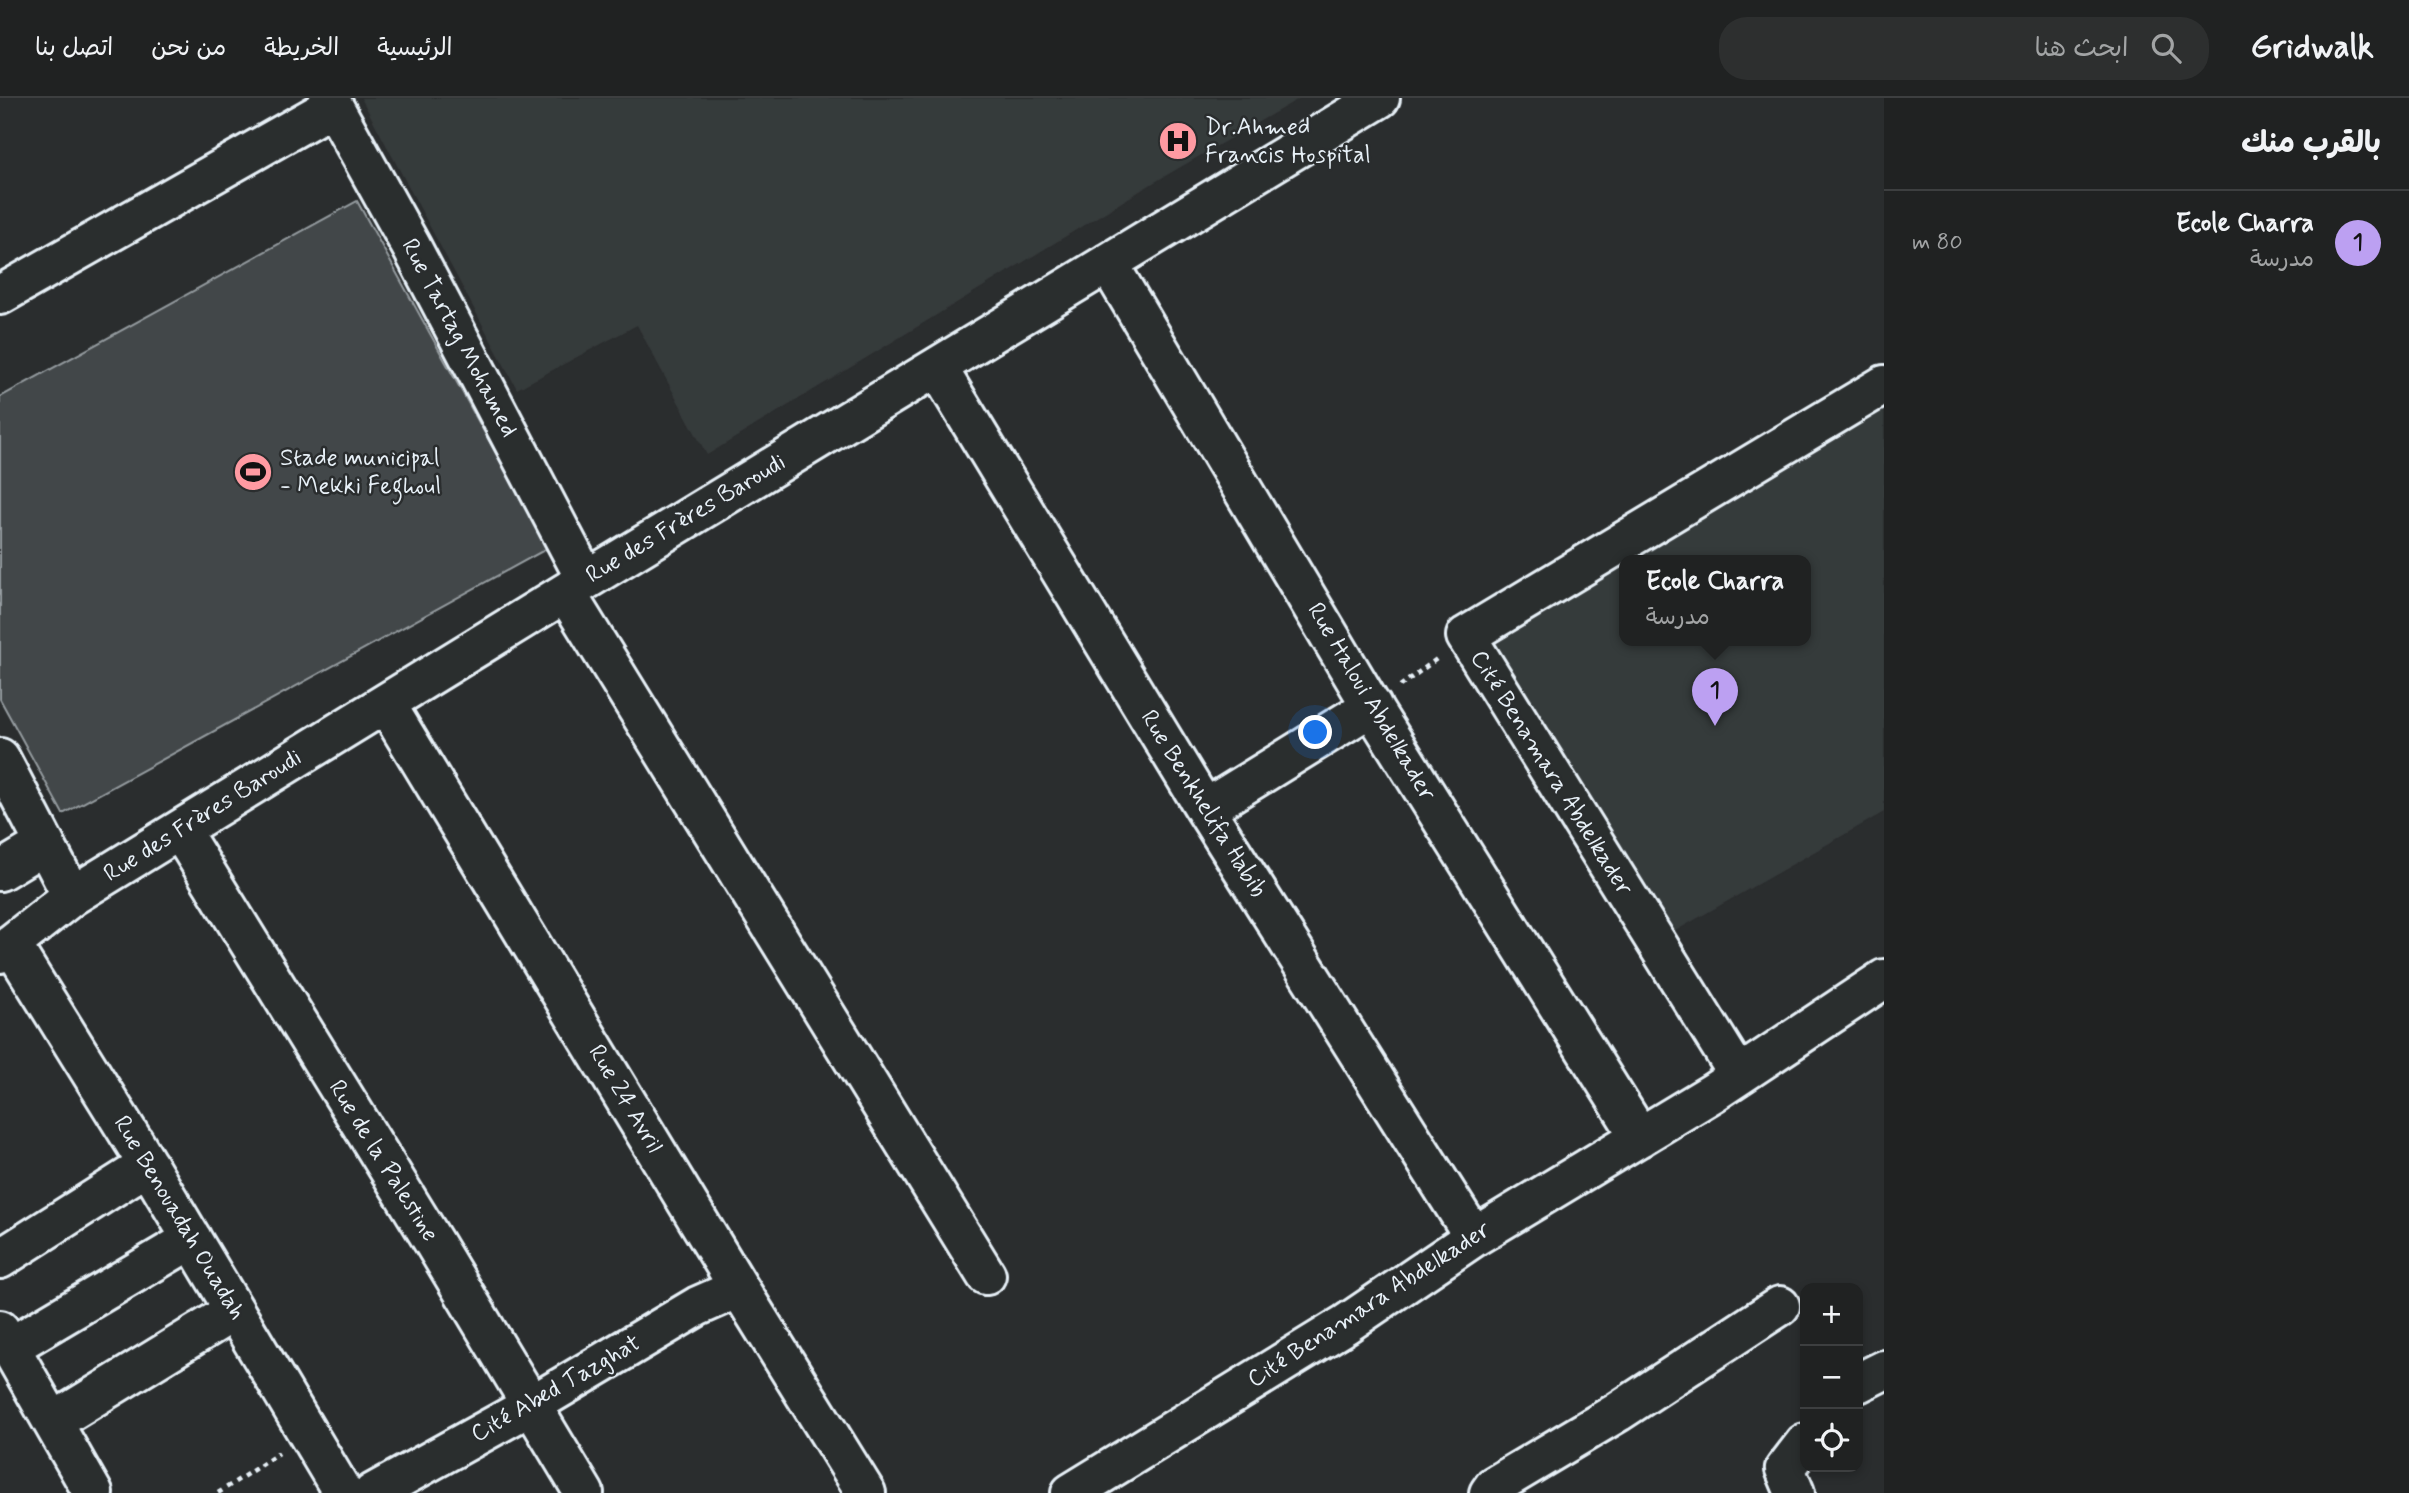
<!DOCTYPE html>
<html lang="ar">
<head>
<meta charset="utf-8">
<style>
	body { margin:0; font-family:Mynerve,"Playpen Sans Arabic",sans-serif; background:#2d2f2f; color:#f1f3f6; direction:rtl }
	.controls { position:absolute; right:21px; bottom:21px; display:grid; overflow:hidden; border-radius:14px; box-shadow:0 4px 10px #0003 }
	.controls button { width:63px; height:63px; display:grid; place-items:center; padding:0; border:0; border-bottom:2px solid #3d3f40; background:#202222; color:#f1f3f6; font:35px sans-serif }
	.you { position:absolute; left:1316px; top:635px; width:24px; height:24px; margin:-18px; border:5px solid #fff; border-radius:50%; background:#1a73e8; box-shadow:0 0 0 10px #1a73e833 }
	.badge { display:grid; place-items:center; width:46px; height:46px; border-radius:50%; background:#bca0f2; color:#111; font-size:23px; font-weight:700 }
	.pin { position:absolute; translate:-50% -58px; filter:drop-shadow(0 2px 4px #0008) }
	.pin::after { content:''; position:absolute; top:37px; width:24px; height:21px; background:inherit; clip-path:polygon(0 0,100% 0,50% 100%) }
	.popup { position:absolute; left:1619px; top:457px; width:192px; height:91px; box-sizing:border-box; display:grid; place-content:center; border-radius:14px; background:#202222; filter:drop-shadow(0 2px 5px #0005); font-size:23px; white-space:nowrap; color:#a2a4a5 }
	.popup b { font-size:26px; color:#f1f3f6 }
	.popup::after { content:''; position:absolute; left:50%; top:100%; margin-left:-14px; border:14px solid transparent; border-top-color:#202222 }
	.list { margin:0; padding:0; list-style:none }
	h2 { display:flex; justify-content:space-between; align-items:center; height:91px; margin:0; padding:0 28px; font-size:30px }
	h2 small { font-size:23px; font-weight:400; color:#a2a4a5 }
	.list li { display:grid; grid-template-columns:46px 1fr auto; gap:21px; align-items:center; box-sizing:border-box; height:105px; padding:0 28px; border-top:2px solid #3d3f40 }
	.list b { display:block; font-size:26px; white-space:nowrap }
	.list p { margin:0; font-size:23px; white-space:nowrap; color:#a2a4a5 }
	.list em { font-size:23px; font-style:normal; color:#a2a4a5 }
	.icon { flex:none; width:38px; height:38px; fill:none; stroke:currentColor; stroke-width:2; stroke-linecap:round; stroke-linejoin:round }
	.map { position:relative; flex:none; width:1884px; height:1395px; overflow:hidden; direction:ltr }
	header { display:flex; align-items:center; gap:42px; box-sizing:border-box; height:98px; padding:0 35px; background:#202222; border-bottom:2px solid #3d3f40 }
	header strong { font-size:33px }
	nav { display:flex; gap:38px; margin-inline-start:auto; font-size:24px }
	.search { width:490px; height:63px; background:#2d2f2f; display:flex; align-items:center; gap:18px; box-sizing:border-box; padding:0 24px; border-radius:28px; color:#a2a4a5; font-size:26px }
	main { display:flex }
	aside { flex:1; background:#202222 }
	.map>svg:first-child { display:block }
</style>
</head>
<body>
<header>
<strong>Gridwalk</strong>
<div class="search"><svg class="icon" aria-label="search" viewBox="0 0 24 24"><circle cx="10" cy="10" r="6"/><path d="M15 15l6 6"/></svg>ابحث هنا</div>
<nav><a>الرئيسية</a><a>الخريطة</a><a>من نحن</a><a>اتصل بنا</a></nav>
</header>
<main>
<aside>
<h2>بالقرب منك<small></small></h2>
<ul class="list">
<li><span class="badge">1</span><div><b>Ecole Charra</b><p>مدرسة</p></div><em>80 m</em></li>
</ul>
</aside>
<div class="map">
<svg width="1884" height="1395" viewBox="0 0 1884 1395">
	<rect width="100%" height="100%" fill="#2a2d2e"/>
	<filter id="ink" filterUnits="userSpaceOnUse"><feTurbulence type="fractalNoise" baseFrequency=".0143" numOctaves="2"/><feDisplacementMap in="SourceGraphic" scale="14" xChannelSelector="R" yChannelSelector="G"/><feConvolveMatrix kernelMatrix="1 2 1 2 8 2 1 2 1" color-interpolation-filters="sRGB"/></filter>
	<g filter="url(#ink)">
		<path fill="#363a3b" d="M361 0H1300L1153 85 707 357 637 227 517 291Z
			M1884 312V714L1675 833 1492 542 1624 465V542H1806V462H1629Z"/>
		<path fill="#424648" stroke="#959ca0" stroke-width="2" d="M357 103 548 450 63 716 0 601V299Z"/>
		<g fill="none" stroke-linecap="round" stroke-linejoin="round">
			<g stroke="#e8f1f8" stroke-width="44">
				<path id="minor" d="M329 0 412 150 586 482
					M1108 165 1376 616 1640 1039
					M0 197 333 8
					M937 269 1205 711 1474 1139
					M566 495 986 1177
					M386 606 739 1190 866 1395
					M0 660 72 798
					M1205 711 1372 608
					M180 732 434 1145 584 1395
					M0 773 45 746
					M11 846 137 1049 343 1395
					M0 855 72 798 586 482 1380 0
					M1738 976 1466 538 1884 287
					M0 1161 148 1067
					M0 1232 93 1395
					M10 1249 192 1141
					M1858 1285 1884 1272
					M53 1324 234 1213
					M373 1395 530 1308 698 1208 739 1190
					M1071 1395 1346 1226 1474 1139 1714 994 1884 881
					M1489 1395 1494 1388 1618 1314 1780 1208
					M1795 1395 1785 1371 1805 1345"/>
			</g>
			<path stroke="#e8f1f8" stroke-width="4.5" stroke-dasharray="5 5" stroke-linecap="butt" d="M1400 588 1438 560
				M218 1395 279 1355"/>
			<use href="#minor" stroke="#2a2d2e" stroke-width="38"/>
		</g>
	</g>
	<defs>
		<g id="hospital-disc" transform="scale(2.0125)"><circle r="9.5" fill="#ff9aa2" stroke="#2a2d2e"/><path d="M-5-5h3v3.5h4V-5h3V5h-3V1.5h-4V5h-3Z" fill="#111"/></g>
		<g id="stadium-disc" transform="scale(2.0125)"><circle r="9.5" fill="#ff9aa2" stroke="#2a2d2e"/><path d="M0-5a6.5 5 0 1 0 0 10a6.5 5 0 1 0 0-10ZM-3.5-1.8h7v3.6h-7Z" fill="#111"/></g>
	</defs>
	<g fill-rule="evenodd">
		<use href="#hospital-disc" x="1178" y="43"/>
		<use href="#stadium-disc" x="253" y="374"/>
	</g>
	<g text-anchor="middle" dominant-baseline="central" stroke-width="5" stroke-linejoin="round" paint-order="stroke">
		<g font-size="24" fill="#e8f1f8" stroke="#2a2d2e" text-anchor="start">
			<text x="1205" y="29">Dr.Ahmed<tspan x="1205" dy="28">Francis Hospital</tspan></text>
			<text x="280" y="360">Stade municipal<tspan x="280" dy="28">- Mekki Feghoul</tspan></text>
		</g>
		<g font-size="24" fill="#e8f1f8" stroke="#2a2d2e">
			<text transform="translate(459 240) rotate(62)">Rue Tartag Mohamed</text>
			<text transform="translate(686 421) rotate(-31)">Rue des Frères Baroudi</text>
			<text transform="translate(1371 604) rotate(59)">Rue Haloui Abdelkader</text>
			<text transform="translate(1551 675) rotate(58)">Cité Benamara Abdelkader</text>
			<text transform="translate(1203 706) rotate(58)">Rue Benkhelifa Habib</text>
			<text transform="translate(203 718) rotate(-32)">Rue des Frères Baroudi</text>
			<text transform="translate(625 1001) rotate(59)">Rue 24 Avril</text>
			<text transform="translate(383 1063) rotate(58)">Rue de la Palestine</text>
			<text transform="translate(179 1120) rotate(59)">Rue Benouadah Ouadah</text>
			<text transform="translate(1369 1207) rotate(-33)">Cité Benamara Abdelkader</text>
			<text transform="translate(556 1291) rotate(-30)">Cité Abed Tazghat</text>
		</g>
	</g>
</svg>
<div class="controls">
<button>+</button>
<button>−</button>
<button><svg class="icon" aria-label="locate" viewBox="0 0 24 24"><circle cx="12" cy="12" r="6"/><path d="M12 2v4M12 18v4M2 12h4M18 12h4"/></svg></button>
</div>
<div class="you"></div>
<div class="pin badge" style="left:1715px;top:628px">1</div>
<div class="popup"><b>Ecole Charra</b>مدرسة</div>
</div>
</main>
</body>
</html>
